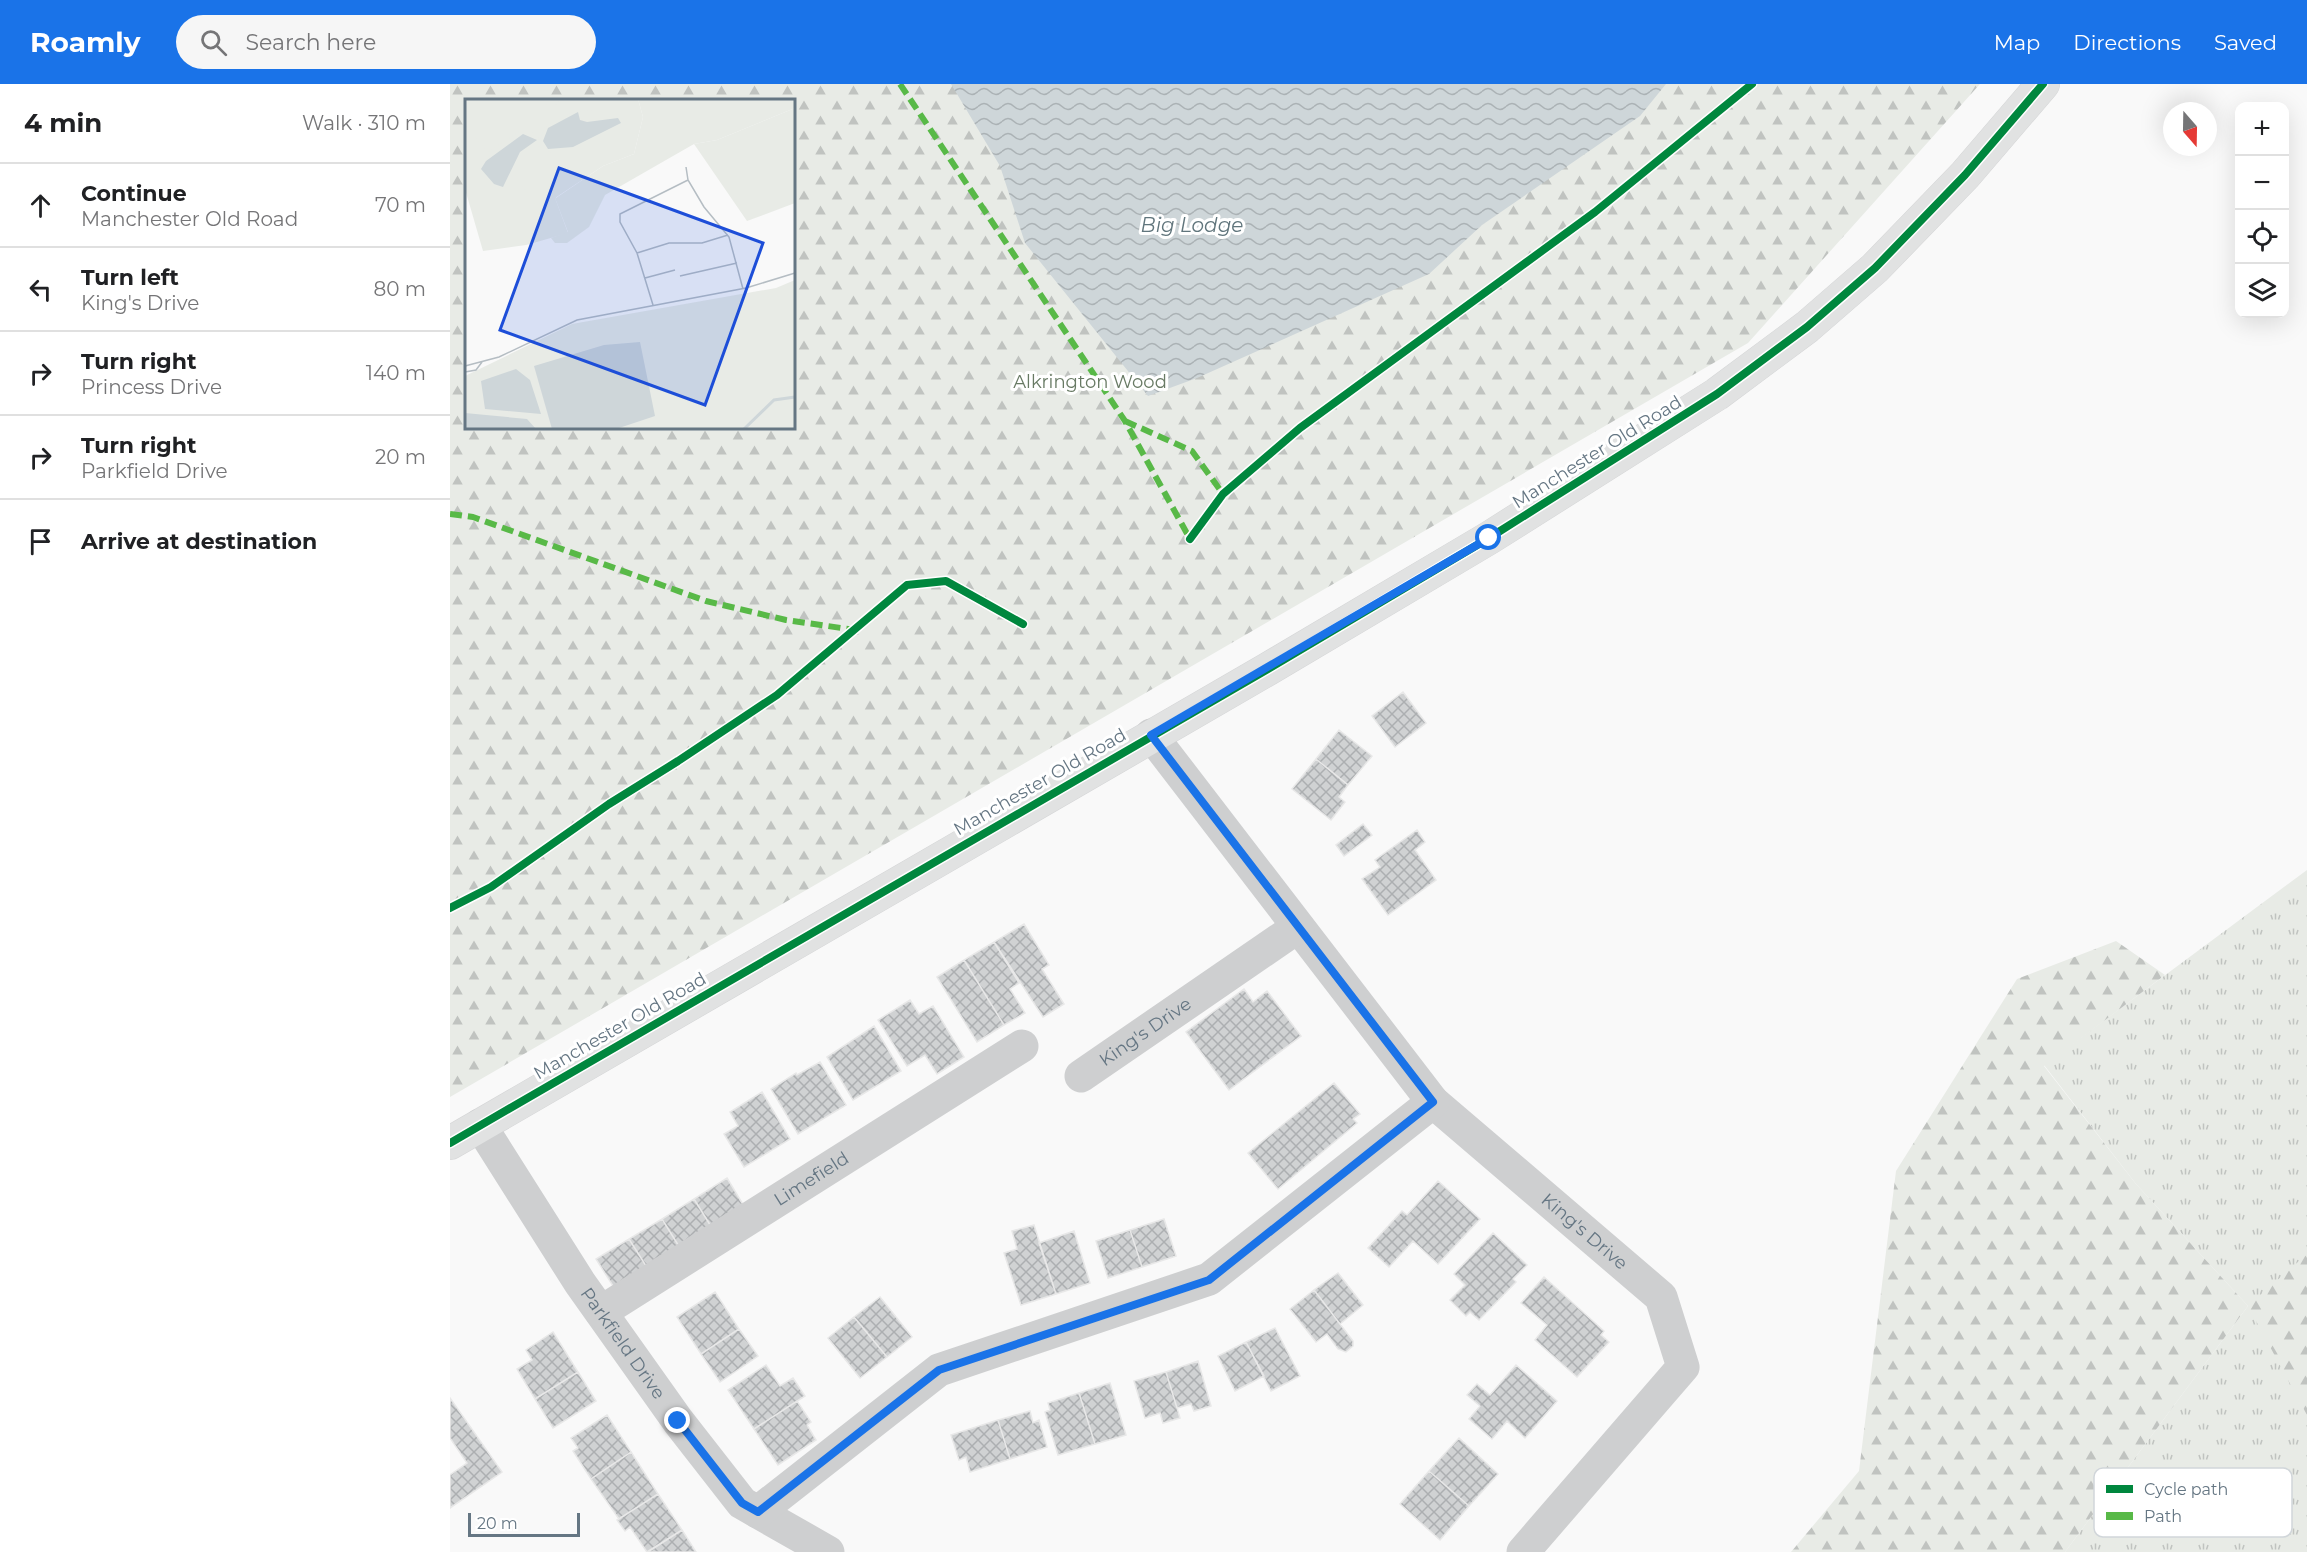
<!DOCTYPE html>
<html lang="en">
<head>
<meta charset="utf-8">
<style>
	body { margin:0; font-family:Montserrat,sans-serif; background:#f6f6f6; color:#202124 }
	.controls { position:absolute; right:18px; top:18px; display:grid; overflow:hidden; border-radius:12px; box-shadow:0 6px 24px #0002 }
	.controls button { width:54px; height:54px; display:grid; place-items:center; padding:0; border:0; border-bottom:2px solid #e0e0e0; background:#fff; color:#202124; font:30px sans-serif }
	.compass { position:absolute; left:1713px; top:18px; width:54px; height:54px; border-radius:50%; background:#fff; box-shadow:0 6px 24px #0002; rotate:160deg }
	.scale { position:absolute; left:18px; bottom:15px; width:112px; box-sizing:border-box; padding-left:6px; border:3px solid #657683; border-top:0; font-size:16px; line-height:21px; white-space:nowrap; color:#657683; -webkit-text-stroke:4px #fff; paint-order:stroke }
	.stop { position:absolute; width:18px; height:18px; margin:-14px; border:4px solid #1a73e8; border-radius:50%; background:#fff }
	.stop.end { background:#1a73e8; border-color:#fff; box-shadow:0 2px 6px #0008 }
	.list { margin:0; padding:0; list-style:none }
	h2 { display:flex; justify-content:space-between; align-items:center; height:78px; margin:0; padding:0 24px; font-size:26px }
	h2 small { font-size:20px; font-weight:400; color:#757577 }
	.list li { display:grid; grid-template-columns:39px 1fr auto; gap:18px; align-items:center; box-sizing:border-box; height:84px; padding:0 24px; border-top:2px solid #e0e0e0 }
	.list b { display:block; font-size:22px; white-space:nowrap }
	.list p { margin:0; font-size:20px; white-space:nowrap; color:#757577 }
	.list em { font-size:20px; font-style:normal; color:#757577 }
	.icon { flex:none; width:33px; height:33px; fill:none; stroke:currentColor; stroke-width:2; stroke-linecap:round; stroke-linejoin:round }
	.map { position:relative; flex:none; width:1857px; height:1468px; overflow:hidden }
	header { display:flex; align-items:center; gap:36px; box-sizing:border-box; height:84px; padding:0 30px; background:#1a73e8; color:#fff }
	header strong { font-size:28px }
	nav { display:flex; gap:33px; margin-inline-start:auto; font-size:21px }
	.search { width:420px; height:54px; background:#f6f6f6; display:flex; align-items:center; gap:15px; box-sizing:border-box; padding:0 21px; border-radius:33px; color:#757577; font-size:22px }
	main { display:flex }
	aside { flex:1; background:#fff }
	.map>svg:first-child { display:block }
</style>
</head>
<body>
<header>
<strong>Roamly</strong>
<div class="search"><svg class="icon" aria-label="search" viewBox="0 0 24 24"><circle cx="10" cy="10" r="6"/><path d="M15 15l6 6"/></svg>Search here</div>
<nav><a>Map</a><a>Directions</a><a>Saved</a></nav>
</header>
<main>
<aside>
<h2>4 min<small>Walk · 310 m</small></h2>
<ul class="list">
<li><svg class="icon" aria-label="ahead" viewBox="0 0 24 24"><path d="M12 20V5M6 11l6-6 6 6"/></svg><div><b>Continue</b><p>Manchester Old Road</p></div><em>70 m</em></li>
<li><svg class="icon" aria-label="left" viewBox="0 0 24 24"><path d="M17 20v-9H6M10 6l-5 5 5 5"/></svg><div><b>Turn left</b><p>King's Drive</p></div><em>80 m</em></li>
<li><svg class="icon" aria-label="right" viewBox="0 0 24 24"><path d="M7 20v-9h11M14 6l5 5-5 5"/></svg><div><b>Turn right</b><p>Princess Drive</p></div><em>140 m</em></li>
<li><svg class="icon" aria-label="right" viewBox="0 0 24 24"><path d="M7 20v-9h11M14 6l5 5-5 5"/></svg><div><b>Turn right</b><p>Parkfield Drive</p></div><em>20 m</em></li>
<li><svg class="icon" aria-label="arrive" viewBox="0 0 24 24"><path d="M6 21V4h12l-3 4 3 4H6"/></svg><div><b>Arrive at destination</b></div></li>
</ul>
</aside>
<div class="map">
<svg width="1857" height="1468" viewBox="0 0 1857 1468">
	<defs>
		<pattern id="grass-tufts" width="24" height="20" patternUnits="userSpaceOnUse" patternTransform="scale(1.5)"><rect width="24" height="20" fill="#e8ebe6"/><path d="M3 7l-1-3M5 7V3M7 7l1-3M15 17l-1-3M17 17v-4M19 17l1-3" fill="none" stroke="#c0c3c0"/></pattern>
		<pattern id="forest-firs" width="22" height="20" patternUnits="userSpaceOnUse" patternTransform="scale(1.5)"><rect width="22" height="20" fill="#e8ebe6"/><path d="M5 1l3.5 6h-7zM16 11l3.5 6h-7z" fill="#c0c3c0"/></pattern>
		<pattern id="water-waves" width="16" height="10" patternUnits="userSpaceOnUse" patternTransform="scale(1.5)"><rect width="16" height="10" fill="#ced6d9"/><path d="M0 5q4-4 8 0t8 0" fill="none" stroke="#abb2b5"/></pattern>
		<pattern id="building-cross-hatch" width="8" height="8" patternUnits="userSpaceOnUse" patternTransform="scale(1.5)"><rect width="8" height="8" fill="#d0d2d3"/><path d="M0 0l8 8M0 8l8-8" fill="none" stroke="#acafb1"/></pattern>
	</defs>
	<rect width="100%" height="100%" fill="#f9f9f9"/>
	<path fill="url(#grass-tufts)" d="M1857 786V1468H1615L1798 1222 1686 1100 1594 981Z"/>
	<path fill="url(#forest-firs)" fill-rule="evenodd" d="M0 0H1530L1298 259 0 1013ZM16 16H344V344H16Z
		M1666 857 1715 891 1594 982 1686 1100 1798 1222 1857 1170V1331L1798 1222 1615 1468H1341L1409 1387 1446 1087 1567 895Z"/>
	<path fill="url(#water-waves)" d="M501 0H1216L1190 32 1032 141 979 190 747 294 698 312 575 159 550 82Z"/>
	<path fill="url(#building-cross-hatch)" stroke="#e8e8e8" stroke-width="1.5" d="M953 608 976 639 945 663 922 632Z
		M889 646 922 672 898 701 866 675Z
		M866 675 898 701 889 713 895 718 881 736 842 705Z
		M913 740 922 751 894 772 886 761Z
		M967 746 975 758 965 766 986 796 938 831 912 795 930 783 925 776Z
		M574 840 599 881 592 885 614 920 593 933 544 858Z
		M544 858 569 899 560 905 575 929 554 941 514 876Z
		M514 876 554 941 527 958 487 893Z
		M794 905 803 918 817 907 851 952 779 1006 736 948Z
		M460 916 469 930 483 922 514 973 487 990 475 971 457 982 428 936Z
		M424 942 451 987 403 1016 377 973Z
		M370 978 396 1021 348 1050 321 1005 346 989 347 991Z
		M884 999 910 1030 903 1035 907 1039 828 1105 798 1069Z
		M312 1008 340 1055 294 1083 274 1050 288 1042 280 1028Z
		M277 1094 300 1132 267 1152 244 1115Z
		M988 1097 1030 1135 988 1180 963 1157 939 1183 918 1164 952 1127 957 1131Z
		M244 1115 267 1152 235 1172 212 1135Z
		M212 1135 235 1172 203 1193 179 1155Z
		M714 1135 726 1172 692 1183 680 1146Z
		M584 1141 606 1210 571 1221 554 1169 567 1165 562 1147Z
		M680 1146 692 1183 658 1194 646 1157Z
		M624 1147 640 1199 606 1210 589 1159Z
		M1043 1149 1077 1181 1063 1195 1066 1198 1029 1236 1020 1228 1016 1232 1000 1216 1015 1201 1004 1190Z
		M179 1155 203 1193 170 1213 146 1175Z
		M888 1189 913 1221 890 1240 864 1206Z
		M1094 1193 1154 1247 1151 1251 1159 1258 1127 1293 1085 1256 1097 1241 1071 1219Z
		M864 1206 903 1257V1262L896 1268 888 1265 877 1250 866 1258 840 1225Z
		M265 1208 289 1245 251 1270 227 1233Z
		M430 1213 462 1253 437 1273 404 1233Z
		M404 1233 437 1273 410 1294 378 1254Z
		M825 1244 850 1292 821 1307 796 1258Z
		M289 1245 308 1272 270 1298 251 1270Z
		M103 1248 128 1288 85 1315 67 1285 82 1276 76 1266Z
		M796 1258 814 1292 785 1307 768 1272Z
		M748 1277 761 1322 744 1327 741 1320 727 1324 716 1288Z
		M316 1281 330 1302 343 1294 355 1312 304 1345 278 1306Z
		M1066 1281 1107 1317 1075 1354 1057 1337 1042 1355 1019 1335 1030 1322 1017 1311 1027 1300 1040 1311Z
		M128 1288 146 1317 103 1344 85 1315Z
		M716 1288 730 1334 713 1339 710 1329 695 1334 684 1297Z
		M660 1299 676 1351 645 1360 629 1309Z
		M629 1309 645 1360 608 1371 595 1328 600 1326 598 1319Z
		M0 1314 52 1388 0 1424V1391L17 1379 0 1354Z
		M347 1317 361 1338 357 1341 366 1356 328 1381 304 1345Z
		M580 1327 583 1339 589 1336 597 1363 560 1375 548 1336Z
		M157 1331 181 1368 141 1395 123 1367 128 1364 121 1354Z
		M548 1336 560 1375 520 1388 516 1373 509 1376 501 1351Z
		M1009 1354 1048 1390 1019 1422 979 1387Z
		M181 1368 208 1410 169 1435 141 1395Z
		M979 1387 1019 1422 990 1456 950 1420Z
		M208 1410 232 1446 197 1468 180 1443 175 1447 167 1436Z
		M232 1446 246 1468H198Z"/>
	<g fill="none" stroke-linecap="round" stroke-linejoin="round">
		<g stroke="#d5d6d7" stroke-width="34">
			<path id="major" d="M0 1059 818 585 1039 454 1267 310 1357 243 1425 184 1515 91 1593 0"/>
		</g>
		<g stroke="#cecfd0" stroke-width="33">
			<path id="s1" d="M701 651 983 1018 1211 1213 1233 1283 1073 1468"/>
			<path id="s2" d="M631 992 848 843"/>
			<path id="s3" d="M30 1041 130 1199 228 1337 292 1419 378 1468"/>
			<path id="s4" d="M151 1228 572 962"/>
			<path d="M308 1428 489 1286 759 1195 983 1018"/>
		</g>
		<use href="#major" stroke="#e1e2e2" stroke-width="33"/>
		<path stroke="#58b947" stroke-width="6" stroke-dasharray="12 6" stroke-linecap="butt" d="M450 0 675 337 740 455
			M675 337 742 367 773 410
			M0 430 23 433 256 517 336 536 405 546"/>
		<g stroke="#fff" stroke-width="11">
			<path id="cycleway" d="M740 455 773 410 850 344 1145 128 1302 0
				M0 824 41 803 159 720 228 677 327 611 457 501 496 497 573 540
				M0 1059 818 585 1039 454 1267 310 1357 243 1425 184 1515 91 1593 0"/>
		</g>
		<use href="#cycleway" stroke="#00873e" stroke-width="8"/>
	</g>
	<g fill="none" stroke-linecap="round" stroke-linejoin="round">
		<path stroke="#1a73e8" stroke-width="8" d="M228 1337 292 1419 308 1428 489 1286 759 1196 983 1018 701 651 1039 454"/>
	</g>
	<g text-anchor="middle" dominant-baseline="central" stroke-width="6" stroke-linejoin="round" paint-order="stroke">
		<g font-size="18" fill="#687a64" stroke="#fff">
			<text x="640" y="298">Alkrington Wood</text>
		</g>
		<g font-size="18" fill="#657683" stroke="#fff">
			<text transform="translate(1147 368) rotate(-32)">Manchester Old Road</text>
			<text transform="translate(590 698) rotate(-30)">Manchester Old Road</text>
			<text transform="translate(170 942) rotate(-30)">Manchester Old Road</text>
			<text stroke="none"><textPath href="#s2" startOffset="78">King's Drive</textPath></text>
			<text stroke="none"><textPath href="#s4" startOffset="249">Limefield</textPath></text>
			<text stroke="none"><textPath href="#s1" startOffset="662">King's Drive</textPath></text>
			<text stroke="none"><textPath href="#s3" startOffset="261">Parkfield Drive</textPath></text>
		</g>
		<g font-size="20" font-style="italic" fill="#60757c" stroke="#fff">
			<text x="742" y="141">Big Lodge</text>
		</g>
	</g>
	<g transform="translate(15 15)">
		<rect width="330" height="330" fill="#f9f9f9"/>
		<path d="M0 0H173L178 18 169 55 138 67 90 99 103 134 61 146 18 152 0 90Z" fill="#e8ebe6"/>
		<path d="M10 0H82L81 5 91 6 95 0H129L127 11 108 13 80 28 75 40 66 32H55L23 53 8 36 17 13ZM173 0H330V9L252 41 229 45 140 96 124 128 102 144H90L86 139 103 133 90 99 71 106 49 75 51 64 70 45 90 56 86 76 91 99 138 67 169 55 178 18ZM330 181V330H0V277L107 225 311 189Z" fill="#e8ebe6"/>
		<path d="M330 9V104L282 122 229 45 252 41Z" fill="#e8ebe6"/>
		<path d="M113 13 115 21 122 23 153 19 156 24 108 48 83 50 78 42 83 29ZM58 35 72 41 55 53 38 88 29 85 16 70 21 62ZM175 243 190 317 151 330H87L69 267 139 246ZM51 270 65 281 76 315 20 310 16 282ZM0 314 62 320 71 330H0Z" fill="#ced6d9"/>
		<path fill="none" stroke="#ced6d9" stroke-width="3" d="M279 330 309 301 330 298"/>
		<path fill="none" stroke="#b5bdc3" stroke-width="1.5" d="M221 68 223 81 239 108 264 138 278 190M172 154 204 144H237L263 136M215 177 272 164M180 179 210 171M188 206 172 154 155 123V115L223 81M0 267 34 258 112 221 281 189 330 174M0 273 11 271 17 263"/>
		<path fill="#1d4ed8" fill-opacity="0.15" stroke="#1d4ed8" stroke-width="3" d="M94 69 298 144 240 306 35 231Z"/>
		<rect width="330" height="330" fill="none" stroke="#657683" stroke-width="3"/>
	</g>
	<rect x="1644" y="1384" width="198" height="69" rx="9" fill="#fff" stroke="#d1d6da" stroke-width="1.5"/>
	<rect x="1656" y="1401" width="27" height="8" fill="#00873e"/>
	<rect x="1656" y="1428" width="27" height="8" fill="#58b947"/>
	<g font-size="16" fill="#657683">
		<text x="1694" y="1411">Cycle path</text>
		<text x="1694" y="1438">Path</text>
	</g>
</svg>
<div class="controls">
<button>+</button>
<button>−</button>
<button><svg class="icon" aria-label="locate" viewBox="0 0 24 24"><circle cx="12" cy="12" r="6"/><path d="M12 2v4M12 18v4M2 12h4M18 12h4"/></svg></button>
<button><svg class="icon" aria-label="layers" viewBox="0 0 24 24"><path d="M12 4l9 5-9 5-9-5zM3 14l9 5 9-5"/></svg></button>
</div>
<svg class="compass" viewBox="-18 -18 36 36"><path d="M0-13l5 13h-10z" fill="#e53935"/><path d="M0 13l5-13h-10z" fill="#757577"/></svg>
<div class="scale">20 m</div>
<div class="stop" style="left:1039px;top:454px"></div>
<div class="stop end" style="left:228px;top:1337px"></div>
</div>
</main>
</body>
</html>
